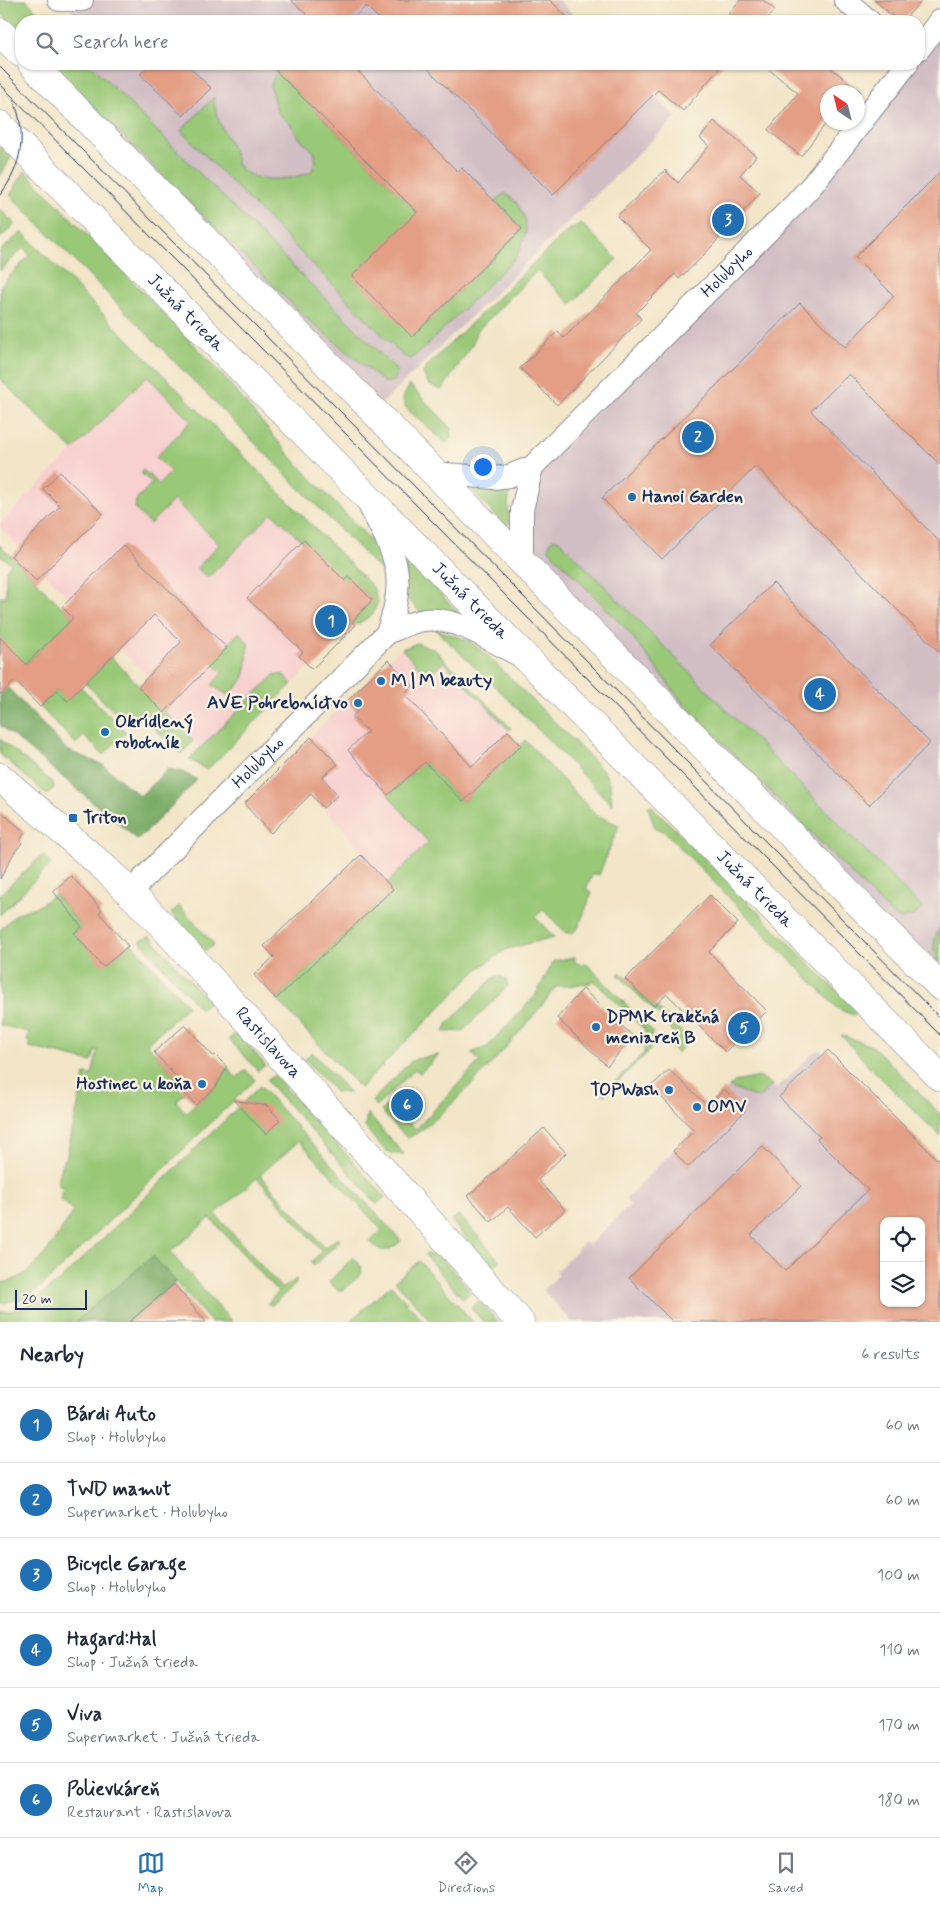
<!DOCTYPE html>
<html lang="en">
<head>
<meta charset="utf-8">
<style>
	body { margin:0; font-family:Mynerve,sans-serif; background:#f2f2f3; color:#1f2937 }
	.controls { position:absolute; right:15px; bottom:15px; display:grid; overflow:hidden; border-radius:10px; box-shadow:0 1px 4px #0004 }
	.controls button { width:45px; height:45px; display:grid; place-items:center; padding:0; border:0; border-bottom:1px solid #e0e1e3; background:#fff; color:#1f2937; font:25px sans-serif }
	.compass { position:absolute; left:820px; top:85px; width:45px; height:45px; border-radius:50%; background:#fff; box-shadow:0 1px 4px #0004; rotate:325deg }
	.scale { position:absolute; left:15px; bottom:12px; width:72px; box-sizing:border-box; padding-left:5px; border:2px solid #1b2f5e; border-top:0; font-size:14px; line-height:18px; white-space:nowrap; color:#1b2f5e; -webkit-text-stroke:4px #fcf5e5; paint-order:stroke }
	.you { position:absolute; left:482px; top:466px; width:18px; height:18px; margin:-12px; border:4px solid #fff; border-radius:50%; background:#1a73e8; box-shadow:0 0 0 8px #1a73e833 }
	.badge { display:grid; place-items:center; width:32px; height:32px; border-radius:50%; background:#1f6fb2; color:#fff; font-size:16px; font-weight:700 }
	.pin { position:absolute; translate:-50% -50%; border:2px solid #fff; box-shadow:0 1px 5px #0006 }
	.list { margin:0; padding:0; list-style:none }
	h2 { display:flex; justify-content:space-between; align-items:center; height:65px; margin:0; padding:0 20px; font-size:21px }
	h2 small { font-size:16px; font-weight:400; color:#747a83 }
	.list li { display:grid; grid-template-columns:32px 1fr auto; gap:15px; align-items:center; box-sizing:border-box; height:75px; padding:0 20px; border-top:1px solid #e0e1e3 }
	.list b { display:block; font-size:19px; white-space:nowrap }
	.list p { margin:0; font-size:16px; white-space:nowrap; color:#747a83 }
	.list em { font-size:16px; font-style:normal; color:#747a83 }
	.icon { flex:none; width:28px; height:28px; fill:none; stroke:currentColor; stroke-width:2; stroke-linecap:round; stroke-linejoin:round }
	.map { position:relative; flex:none; width:940px; height:1322px; overflow:hidden }
	.search { position:absolute; background:#fff; box-shadow:0 1px 4px #0004; left:15px; right:15px; top:15px; height:55px; display:flex; align-items:center; gap:12px; box-sizing:border-box; padding:0 18px; border-radius:20px; color:#747a83; font-size:19px }
	.sheet { height:515px; background:#fff }
	nav { display:flex; justify-content:space-around; align-items:center; box-sizing:border-box; height:70px; border-top:1px solid #e0e1e3; background:#fff; font-size:14px; color:#747a83 }
	nav a { display:grid; justify-items:center; gap:2px }
	nav .on { color:#1f6fb2 }
	.map>svg:first-child { display:block }
</style>
</head>
<body>
<div class="map">
<svg width="940" height="1322" viewBox="0 0 940 1322">
	<rect width="100%" height="100%" fill="#fcf5e5"/>
	<filter id="ink" filterUnits="userSpaceOnUse"><feTurbulence type="fractalNoise" baseFrequency=".02" numOctaves="2"/><feDisplacementMap in="SourceGraphic" scale="10" xChannelSelector="R" yChannelSelector="G"/><feConvolveMatrix kernelMatrix="1 2 1 2 8 2 1 2 1" color-interpolation-filters="sRGB"/></filter>
	<filter id="wash" filterUnits="userSpaceOnUse"><feTurbulence type="fractalNoise" baseFrequency=".0096" numOctaves="4" result="noise"/><feDisplacementMap in="SourceGraphic" scale="20" xChannelSelector="R" yChannelSelector="G"/><feGaussianBlur stdDeviation="1.12" result="paint"/><feColorMatrix in="noise" values="0 0 0 0 0 0 0 0 0 0 0 0 0 0 0 0 0 1.4 0 .05"/><feComposite in="paint" operator="in"/></filter>
	<g filter="url(#wash)">
		<rect width="100%" height="100%" fill="#f2e5c8"/>
		<path fill="#f7d0cf" d="M146 376 372 600 352 621 356 625 312 670 309 667 215 762 138 687 148 676 44 573 41 576 16 550 19 547 0 528V524Z
			M417 643 434 649 511 728 508 731 521 745 463 802 465 806 387 883 361 855 363 853 348 834 284 763 388 660 406 646Z"/>
		<path fill="#d2bec5" fill-rule="evenodd" d="M82 0H558L580 21H62Z
			M940 22V986L522 563 525 492 907 64H919V49Z
			M32 64H623L676 117 373 412Z
			M819 1050 824 1054 828 1050 940 1162V1322H572L543 1290 559 1275 556 1271 585 1242 589 1245 630 1205 625 1199 694 1130 690 1126 729 1087 758 1098 772 1085 776 1089 814 1052ZM884 1221H921V1303H884Z"/>
		<path fill="#99c877" stroke="#5a7c6a" d="M0 0H26L47 21H21V34L0 12Z
			M51 64H90L393 366 397 372 395 380 385 383 306 318Z
			M277 72 417 212 412 337 522 229 495 201 505 193 516 202 525 218 526 233 517 256 425 347 411 359 403 356 181 131 214 97C216 123 221 124 232 147 235 152 235 160 238 165 254 186 290 180 311 172L316 161 314 151 300 139 291 125 277 112 270 85Z
			M0 146 11 157 0 177Z
			M25 171 212 363 292 458 377 547 383 555 391 581 10 195Z
			M0 209 15 224 0 238Z
			M581 223 617 259 571 304 537 271 476 332 472 345 442 390 429 385 423 373 426 367 567 231Z
			M22 232 373 587 378 602 372 615 356 625 352 622 372 600 349 578 345 581 272 513 208 578 197 568 219 544 174 500 150 524 135 509 136 500 152 483 141 473 143 470 159 484 171 472 156 457 191 421 147 376 73 450 0 379V286L30 255 23 248 0 271V251Z
			M410 385 452 429 450 440 446 443 407 409C400 399 404 395 410 385Z
			M504 486 510 492 508 505 509 524 506 526 475 494 472 488Z
			M555 539 559 540 922 908 915 915 902 919 892 915 683 703 628 631 551 552 548 548 551 541Z
			M0 545 73 618 26 664 0 654V597H6V570L11 564 2 556 0 558Z
			M405 558 462 616 422 614 404 595Z
			M435 629 470 641 491 659 604 771 610 785 612 805 501 692Z
			M239 632 248 643C247 666 248 682 227 695L212 685 222 673 212 663Z
			M417 643 434 649 511 728 509 730 444 662 429 674H425L402 649Z
			M111 657 193 741 181 754 142 716 130 727 85 683Z
			M275 674 284 675 292 684 207 770 189 759Z
			M81 687 126 732 103 755 84 736 76 744 40 707 57 690 67 700Z
			M0 739 53 783 54 788 47 795 0 754Z
			M525 740 596 815 619 825 599 875 593 873 586 889 592 893 578 928 573 933H566L543 910 535 917 554 937 507 949 478 969 360 1088 276 999 393 889 387 883 428 842 388 795 413 773 414 750 463 802Z
			M651 805 856 1010V1013L853 1015 838 1009 664 831 655 828 648 807Z
			M43 855 51 864 0 915V894Z
			M55 894 82 927 74 933 103 966 132 944 188 1006 147 1044 183 1085 180 1088 185 1093 176 1101 186 1113 216 1087 227 1067 236 1078 246 1070 255 1080 44 1284 26 1298 0 1304V1283C36 1280 55 1237 74 1211L60 1199 63 1187 57 1185 64 1159H66L85 1074 92 1075 98 1050H95L92 1062 29 1047 31 1042 27 1041 29 1032 0 1025V930L16 914 40 905Z
			M179 906 214 944 206 951 171 913Z
			M940 927V963C931 951 933 940 940 927Z
			M150 936 209 1002 200 1009 140 941Z
			M575 957V962L581 965 585 962 652 1031 650 1050 604 1095 603 1094 644 1053 645 1030 593 980 590 983 556 987C536 1016 436 1130 407 1138L381 1111 389 1103 416 1129 480 1061 471 1053 487 1047 535 996 554 961Z
			M620 972 683 1033 687 1043 677 1053 671 1047 674 1035 669 1025 618 975Z
			M498 976 505 978 508 986 463 1031 444 1032 447 1024 492 979Z
			M237 1032 265 1065 258 1071 229 1039Z
			M841 1035 874 1047 940 1114V1136L868 1065Z
			M312 1052 350 1093 335 1092 305 1059Z
			M439 1055 420 1073 415 1069 377 1106 372 1101 409 1063 416 1059Z
			M274 1075 385 1197 377 1204 267 1081Z
			M761 1077 772 1085 758 1098 729 1087 734 1082Z
			M260 1086 401 1241C388 1252 382 1255 370 1241L382 1230 299 1141 260 1175 325 1248 336 1239H339V1242L315 1265 312 1264V1261L322 1251 257 1178 215 1214 282 1289 296 1279V1284L272 1305 267 1304 278 1292 210 1218 170 1252 232 1322H211L153 1256 75 1322H0V1312L22 1309 58 1282Z
			M367 1113 402 1152 404 1154C385 1157 376 1140 365 1127Z
			M459 1215 500 1261 492 1267 451 1221Z
			M424 1254C444 1253 458 1278 471 1292L463 1299Z
			M353 1257 361 1266 362 1273 344 1290H338L329 1282Z
			M419 1261 473 1322H432L395 1281Z
			M391 1285 424 1322H388L384 1318 380 1322H349Z
			M479 1301 498 1322H483L471 1308Z"/>
		<path fill="#7aac68" stroke="#4a6e63" d="M8 688 67 750 103 765 140 796 168 769 183 772 197 780 138 840 0 725V695Z
			M153 1256 176 1282 129 1322H75Z"/>
		<g id="blocks">
			<path fill="#e39e85" fill-rule="evenodd" d="M291 0H550L571 21H381L366 6 350 21H313Z
				M740 0H763L775 10 766 21H723Z
				M874 0H922L903 21H898Z
				M151 64H186L211 88 183 116 140 74Z
				M269 64H351L458 172 462 168 522 229 412 337 352 276 417 212Z
				M423 64H723L683 111 658 90 553 195Z
				M762 64H826L861 92H828V121L801 156 768 130 798 93Z
				M714 121 756 156 740 175 760 193 703 256 679 279 675 274 636 313 641 319 557 405 520 368 558 331 564 338 651 250 617 216 665 170 678 183 709 146 700 138Z
				M940 172V465L849 374 811 411 940 542V653L756 466 662 559 602 498 800 303 845 347 894 296 855 257Z
				M60 472 103 514 36 581 11 556 60 506 43 489Z
				M304 540 345 581 349 577 372 600 352 622 356 625 312 669 299 656 303 652 247 598Z
				M123 545 227 648 164 713 138 687 181 642 154 615 67 701 57 690 40 707 15 681 0 695V637L26 664 73 618 62 607Z
				M773 583 930 743 869 805 710 645Z
				M388 660 413 686 405 694 472 767 508 731 521 745 463 802 425 762 388 795 348 750 368 731 352 717 357 712 347 701Z
				M311 737 338 764 322 777 338 795 323 808 311 794 271 833 244 804Z
				M0 811 25 832 20 841 22 843 14 853 0 879Z
				M361 855 393 889 276 999 254 975 274 957 264 946Z
				M71 876 102 910 99 913 128 946 103 967 74 933 82 927 53 891Z
				M710 895 738 923 709 952 767 1011 725 1052 667 994 654 1006 625 979Z
				M583 989 634 1037 607 1066 557 1018Z
				M185 1025 213 1056 215 1055 227 1067 216 1087 196 1105 179 1088 183 1085 154 1052Z
				M828 1050 940 1162V1322H673L629 1278 762 1146 801 1186 751 1235 785 1271 868 1190 817 1139 820 1137 779 1097ZM884 1221H921V1303H884Z
				M669 1070 708 1106 724 1089 745 1111 688 1167 673 1151 694 1131 651 1086Z
				M233 1100 268 1106 280 1120 266 1134Z
				M544 1128 566 1153 538 1180 565 1210 535 1237 508 1207 491 1222 468 1196Z
				M174 1284 206 1322H129Z"/>
		</g>
	</g>
	<g filter="url(#ink)">
		<use href="#blocks" fill-opacity="0" stroke="#868a93" stroke-width="1"/>
		<g fill="none" stroke-linecap="round" stroke-linejoin="round">
			<g stroke="#868a93" stroke-width="24">
				<g id="minor">
					<path d="M59 0H82"/>
					<path d="M845 0 869 21"/>
					<path d="M919 49 940 20"/>
					<path id="s1" d="M434 473 494 478 509 476 532 467 795 204 813 184 907 64"/>
					<path d="M370 507C396 556 408 578 387 633"/>
					<path d="M522 563V510L532 467"/>
					<path id="s2" d="M130 892 387 633C399 628 411 622 424 620 456 616 491 641 519 655"/>
				</g>
			</g>
			<g stroke="#868a93" stroke-width="29">
				<g id="tertiary">
					<path d="M0 32 21 53"/>
					<path d="M32 64 940 986"/>
					<path id="s3" d="M0 125 940 1077"/>
					<path id="s4" d="M0 777 107 870 162 925 520 1322"/>
				</g>
			</g>
			<use href="#minor" stroke="#fff" stroke-width="22"/>
			<use href="#tertiary" stroke="#fff" stroke-width="28"/>
			<path stroke="#1b2f5e" stroke-width="1" d="M0 67 940 1018
				M0 84 940 1035
				M0 195C22 167 28 133 13 99"/>
		</g>
	</g>
	<g fill="#1f6fb2" stroke="#fcf5e5" stroke-width="2">
		<circle cx="632" cy="497" r="5"/>
		<circle cx="381" cy="681" r="5"/>
		<circle cx="358" cy="703" r="5"/>
		<circle cx="105" cy="732" r="5"/>
		<rect x="68" y="813" width="10" height="10" rx="2.5"/>
		<circle cx="596" cy="1027" r="5"/>
		<circle cx="202" cy="1084" r="5"/>
		<circle cx="669" cy="1090" r="5"/>
		<circle cx="697" cy="1107" r="5"/>
	</g>
	<g text-anchor="middle" dominant-baseline="central" stroke-width="4.5" stroke-linejoin="round" paint-order="stroke">
		<g font-size="18" fill="#1b2f5e" stroke="#fcf5e5">
			<text stroke="none"><textPath href="#s1" startOffset="376">Holubyho</textPath></text>
			<text stroke="none"><textPath href="#s3" startOffset="264">Južná trieda</textPath></text>
			<text stroke="none"><textPath href="#s3" startOffset="669">Južná trieda</textPath></text>
			<text stroke="none"><textPath href="#s2" startOffset="182">Holubyho</textPath></text>
			<text stroke="none"><textPath href="#s3" startOffset="1074">Južná trieda</textPath></text>
			<text stroke="none"><textPath href="#s4" startOffset="378">Rastislavova</textPath></text>
		</g>
		<g font-size="18" font-weight="bold" fill="#1b2f5e" stroke="#fcf5e5" text-anchor="start">
			<text x="642" y="497">Hanoi Garden</text>
			<text x="391" y="681">M | M beauty</text>
			<text x="348" y="703" text-anchor="end">AVE Pohrebníctvo</text>
			<text x="115" y="722">Okrídlený<tspan x="115" dy="21">robotník</tspan></text>
			<text x="83" y="818">Triton</text>
			<text x="606" y="1017">DPMK trakčná<tspan x="606" dy="21">meniareň B</tspan></text>
			<text x="192" y="1084" text-anchor="end">Hostinec u koňa</text>
			<text x="659" y="1090" text-anchor="end">TOPWash</text>
			<text x="707" y="1107">OMV</text>
		</g>
	</g>
</svg>
<div class="controls">
<button><svg class="icon" aria-label="locate" viewBox="0 0 24 24"><circle cx="12" cy="12" r="6"/><path d="M12 2v4M12 18v4M2 12h4M18 12h4"/></svg></button>
<button><svg class="icon" aria-label="layers" viewBox="0 0 24 24"><path d="M12 4l9 5-9 5-9-5zM3 14l9 5 9-5"/></svg></button>
</div>
<svg class="compass" viewBox="-18 -18 36 36"><path d="M0-13l5 13h-10z" fill="#e53935"/><path d="M0 13l5-13h-10z" fill="#747a83"/></svg>
<div class="scale">20 m</div>
<div class="you"></div>
<div class="pin badge" style="left:331px;top:621px">1</div>
<div class="pin badge" style="left:698px;top:437px">2</div>
<div class="pin badge" style="left:728px;top:220px">3</div>
<div class="pin badge" style="left:820px;top:694px">4</div>
<div class="pin badge" style="left:744px;top:1028px">5</div>
<div class="pin badge" style="left:407px;top:1105px">6</div>
<div class="search"><svg class="icon" aria-label="search" viewBox="0 0 24 24"><circle cx="10" cy="10" r="6"/><path d="M15 15l6 6"/></svg>Search here</div>
</div>
<section class="sheet">
<h2>Nearby<small>6 results</small></h2>
<ul class="list">
<li><span class="badge">1</span><div><b>Bárdi Auto</b><p>Shop · Holubyho</p></div><em>60 m</em></li>
<li><span class="badge">2</span><div><b>TWD mamut</b><p>Supermarket · Holubyho</p></div><em>60 m</em></li>
<li><span class="badge">3</span><div><b>Bicycle Garage</b><p>Shop · Holubyho</p></div><em>100 m</em></li>
<li><span class="badge">4</span><div><b>Hagard:Hal</b><p>Shop · Južná trieda</p></div><em>110 m</em></li>
<li><span class="badge">5</span><div><b>Viva</b><p>Supermarket · Južná trieda</p></div><em>170 m</em></li>
<li><span class="badge">6</span><div><b>Polievkáreň</b><p>Restaurant · Rastislavova</p></div><em>180 m</em></li>
</ul>
</section>
<nav>
<a class="on"><svg class="icon" aria-label="map" viewBox="0 0 24 24"><path d="M3 6l6-2 6 2 6-2v14l-6 2-6-2-6 2zM9 4v14M15 6v14"/></svg>Map</a>
<a><svg class="icon" aria-label="directions" viewBox="0 0 24 24"><path d="M12 3l9 9-9 9-9-9zM9 14v-3h6M13 9l2 2-2 2"/></svg>Directions</a>
<a><svg class="icon" aria-label="saved" viewBox="0 0 24 24"><path d="M7 4h10v16l-5-4-5 4z"/></svg>Saved</a>
</nav>
</body>
</html>
